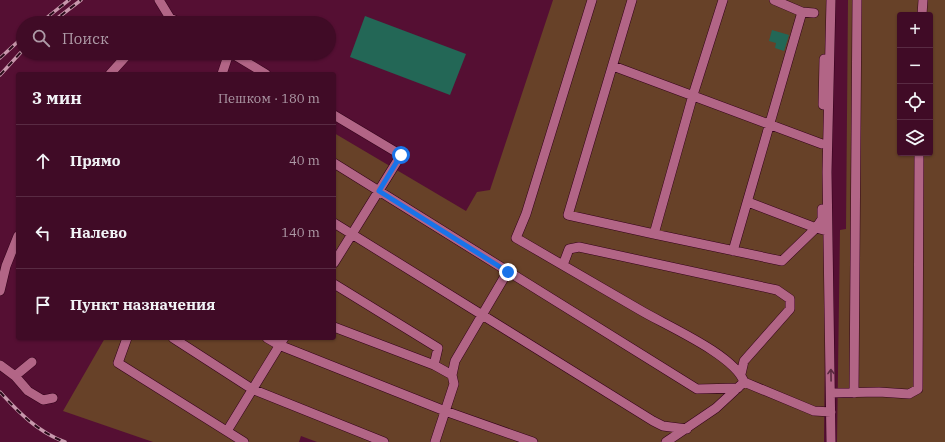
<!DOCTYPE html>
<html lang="ru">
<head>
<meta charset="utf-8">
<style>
	body { margin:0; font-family:"IBM Plex Serif",serif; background:#4b1932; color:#f1f3f6 }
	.controls { position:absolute; right:12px; top:12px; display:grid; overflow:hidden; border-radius:4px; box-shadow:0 1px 3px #0004 }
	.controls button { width:36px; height:36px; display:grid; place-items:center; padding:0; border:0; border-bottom:1px solid #592b43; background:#400b26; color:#f1f3f6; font:20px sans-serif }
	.stop { position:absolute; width:12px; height:12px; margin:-9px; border:3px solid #1a73e8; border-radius:50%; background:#fff }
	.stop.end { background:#1a73e8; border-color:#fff; box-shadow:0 1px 4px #0008 }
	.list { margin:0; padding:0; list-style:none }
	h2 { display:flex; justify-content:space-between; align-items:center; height:52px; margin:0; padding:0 16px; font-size:17px }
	h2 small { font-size:13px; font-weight:400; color:#ae9ba7 }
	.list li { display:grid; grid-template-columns:26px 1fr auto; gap:12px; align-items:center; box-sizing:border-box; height:72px; padding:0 16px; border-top:1px solid #592b43 }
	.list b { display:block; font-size:15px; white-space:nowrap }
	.list em { font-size:13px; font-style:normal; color:#ae9ba7 }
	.icon { flex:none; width:22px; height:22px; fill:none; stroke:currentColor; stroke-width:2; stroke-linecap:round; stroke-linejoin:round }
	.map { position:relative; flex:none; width:945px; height:442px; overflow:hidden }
	.search { position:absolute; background:#400b26; box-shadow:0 1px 3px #0004; left:16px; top:16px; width:320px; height:44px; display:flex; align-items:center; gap:10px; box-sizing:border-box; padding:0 14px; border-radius:22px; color:#ae9ba7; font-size:15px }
	.panel { position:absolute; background:#400b26; box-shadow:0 1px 3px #0004; left:16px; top:72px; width:320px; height:268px; border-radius:4px }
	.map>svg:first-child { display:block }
</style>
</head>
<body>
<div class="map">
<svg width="945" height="442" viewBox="0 0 945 442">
	<rect width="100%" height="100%" fill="#550f33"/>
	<path fill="#674128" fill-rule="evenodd" d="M553 0H828L824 442H317L301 436 299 442H153L63 411 105 338H334V133L466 211 477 192 490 190Z
		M848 0H945V442H837L840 230 846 229ZM900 15H930V153H900Z"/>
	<path fill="#236756" d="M365 16 466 54 450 95 350 57Z
		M772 30 789 35 784 51 775 48 776 43 769 41Z"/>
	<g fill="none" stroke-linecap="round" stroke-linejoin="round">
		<g stroke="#32001a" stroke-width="10">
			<path id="minor" d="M159 0 170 18
				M592 0 526 214 516 238C558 262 599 286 640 310 665 325 735 355 744 382
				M632 0 568 215 654 234
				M723 0 693 95 654 234 782 261 816 228 827 231
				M774 0 802 12 814 13
				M922 15 923 0
				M164 23 170 18 181 23
				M231 53 266 74
				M613 66 822 144
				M110 74 129 53
				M222 74 229 53
				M823 105 824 59
				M334 115 401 155 334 263
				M334 163 697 389 738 388
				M748 202 816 228 822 219V209
				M334 223 653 421 663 426 687 429
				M733 251 802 12
				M563 265 569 249 579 247 777 290 790 299V309L744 361 741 374
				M334 284 438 348 434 365
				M0 291 6 266 18 236
				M334 327 434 365 452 375 454 384 435 442
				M127 338 118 363 244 442
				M173 338 252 389 384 442
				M267 338 279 345 445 411 533 442
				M0 365 15 376 28 391 43 400 53 398
				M452 375 455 361 508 271
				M15 376 32 362
				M831 393 879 392 909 394 918 389 919 153
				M854 393 857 0
				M227 431 284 338
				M666 442 716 408 744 382 814 411 831 412
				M831 442 827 172 831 0"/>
		</g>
		<use href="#minor" stroke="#b26586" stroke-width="9"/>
		<g stroke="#c798ac" stroke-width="3.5">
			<path id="rail" d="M40 23 69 0
				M51 23 81 0
				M0 58 23 37
				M0 75 23 50
				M0 392C19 413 38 432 65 442"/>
		</g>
		<use href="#rail" stroke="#290b19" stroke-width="2" stroke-dasharray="6" stroke-linecap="butt"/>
	</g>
	<defs><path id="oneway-shaft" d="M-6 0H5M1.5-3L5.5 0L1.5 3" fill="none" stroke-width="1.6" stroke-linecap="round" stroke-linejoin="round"/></defs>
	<use stroke="#592a3f" href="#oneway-shaft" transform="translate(831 375) rotate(-91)"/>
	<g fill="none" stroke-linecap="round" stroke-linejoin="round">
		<path stroke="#1a73e8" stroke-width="5" d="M401 155 379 191 508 272"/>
	</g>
</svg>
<div class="controls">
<button>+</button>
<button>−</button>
<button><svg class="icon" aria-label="locate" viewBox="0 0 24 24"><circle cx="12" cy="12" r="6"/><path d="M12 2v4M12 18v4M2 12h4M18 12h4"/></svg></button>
<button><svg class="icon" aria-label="layers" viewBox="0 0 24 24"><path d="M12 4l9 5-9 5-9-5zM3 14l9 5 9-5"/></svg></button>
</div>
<div class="stop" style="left:401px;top:155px"></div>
<div class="stop end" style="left:508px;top:272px"></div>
<div class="search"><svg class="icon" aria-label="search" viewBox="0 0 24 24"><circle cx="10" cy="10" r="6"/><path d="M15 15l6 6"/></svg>Поиск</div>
<section class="panel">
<h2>3 мин<small>Пешком · 180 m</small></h2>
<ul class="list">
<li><svg class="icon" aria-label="ahead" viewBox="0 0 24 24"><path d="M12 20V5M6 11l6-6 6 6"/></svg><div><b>Прямо</b></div><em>40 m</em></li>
<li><svg class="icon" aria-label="left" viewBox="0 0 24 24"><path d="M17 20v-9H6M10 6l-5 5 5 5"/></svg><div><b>Налево</b></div><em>140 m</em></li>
<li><svg class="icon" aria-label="arrive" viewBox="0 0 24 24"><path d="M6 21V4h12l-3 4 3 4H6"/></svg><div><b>Пункт назначения</b></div></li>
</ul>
</section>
</div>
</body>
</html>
